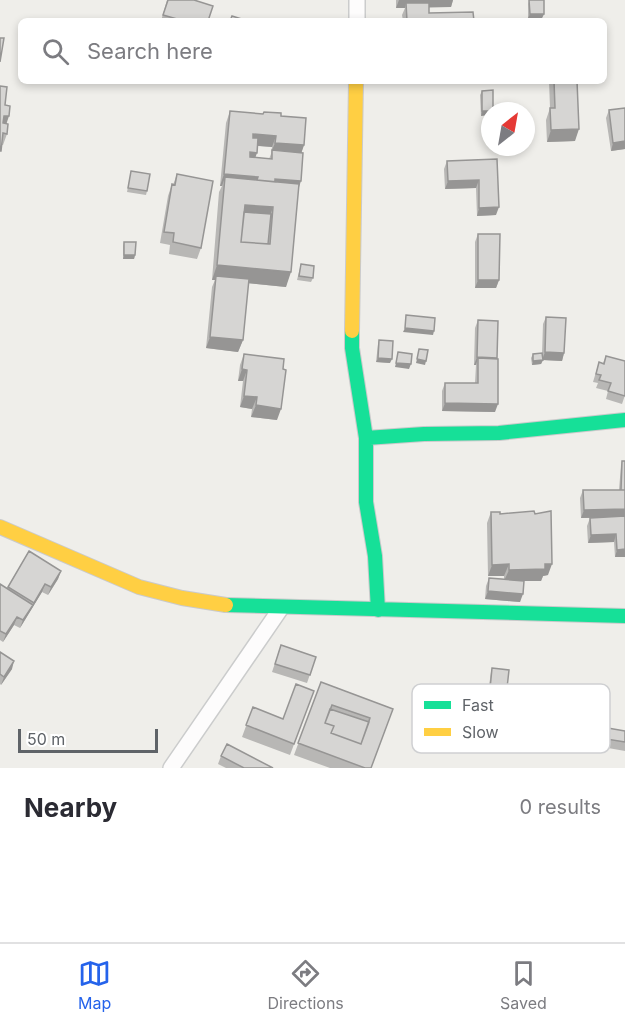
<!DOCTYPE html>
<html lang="en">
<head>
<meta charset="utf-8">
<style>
	body { margin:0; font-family:Inter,sans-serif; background:#f7f7f7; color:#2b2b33 }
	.compass { position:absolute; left:481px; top:102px; width:54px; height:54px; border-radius:50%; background:#fff; box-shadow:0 3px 9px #0003; rotate:31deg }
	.scale { position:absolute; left:18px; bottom:15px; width:140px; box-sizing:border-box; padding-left:6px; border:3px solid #5f6368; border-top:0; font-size:16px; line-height:21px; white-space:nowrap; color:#5f6368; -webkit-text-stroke:4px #fff; paint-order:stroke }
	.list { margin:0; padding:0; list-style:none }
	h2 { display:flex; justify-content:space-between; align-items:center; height:78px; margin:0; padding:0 24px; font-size:26px }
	h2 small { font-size:20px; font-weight:400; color:#7c7c81 }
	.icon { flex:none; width:33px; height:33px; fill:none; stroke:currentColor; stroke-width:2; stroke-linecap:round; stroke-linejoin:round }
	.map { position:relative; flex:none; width:625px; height:768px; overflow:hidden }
	.search { position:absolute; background:#fff; box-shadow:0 3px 9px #0003; left:18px; right:18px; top:18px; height:66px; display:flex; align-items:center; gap:15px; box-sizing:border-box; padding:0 21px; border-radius:9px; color:#7c7c81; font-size:22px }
	.sheet { height:174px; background:#fff }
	nav { display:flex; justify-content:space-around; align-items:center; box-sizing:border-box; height:84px; border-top:2px solid #e1e1e2; background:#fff; font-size:16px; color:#7c7c81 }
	nav a { display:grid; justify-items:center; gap:3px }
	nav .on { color:#2563eb }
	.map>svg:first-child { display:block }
</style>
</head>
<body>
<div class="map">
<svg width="625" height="768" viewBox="0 0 625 768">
	<rect width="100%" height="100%" fill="#efeeea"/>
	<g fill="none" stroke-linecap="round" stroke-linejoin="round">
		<g stroke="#cbcccc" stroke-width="18">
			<path id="street" d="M357 21V0
				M171 768 281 608"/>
		</g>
		<g stroke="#cacacb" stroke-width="16">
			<path id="fast" d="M352 331V348L366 438V502L375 556 378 610
				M366 438 424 434 499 433 625 420
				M226 605 625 616"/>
		</g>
		<g stroke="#cacacb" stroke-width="16">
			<path id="slow" d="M352 331 356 81
				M0 527 139 587 182 598 226 605"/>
		</g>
		<use href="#street" stroke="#fdfcfc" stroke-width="15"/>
		<use href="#fast" stroke="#16e098" stroke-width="14"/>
		<use href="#slow" stroke="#ffcf43" stroke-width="14"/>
	</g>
	<path fill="#b8b7b5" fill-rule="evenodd" d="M167 0H194L208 21H161Z
		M396 0H453L451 7H429V13L474 21H403L402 15 405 8H396Z
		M529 0 544 14 542 18H528V4Z
		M549 81H577L575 141 547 142 546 120 550 108Z
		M493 90 481 116 480 95 482 91Z
		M5 105 7 134 3 145H2Z
		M609 110 625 149 611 151 606 118Z
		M230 111 281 116 304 145 301 153 298 189 286 287 248 283 243 340 238 352 206 348 212 287 215 280H212L219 192 222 186H220L226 123ZM258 146 272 147 271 154 269 159 255 157Z
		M497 159 496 215 477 216 476 188 445 189 444 169 447 161Z
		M131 171 147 191 146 195 127 192Z
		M177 174 201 248 197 259 169 254 170 245 160 243 168 196 172 184 173 185Z
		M478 234 499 280 496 288H475V242Z
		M124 242 135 255 134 259H123V246Z
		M301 264 313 278 311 282 297 280Z
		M546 317 564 353 562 361 543 360 541 364 532 365 531 358 533 354H542L543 324Z
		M478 320 497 358 495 412 442 411V391L445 383H475L476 365H474L475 328Z
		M379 340 390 363 376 362 378 344Z
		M244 354 277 420 251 417 252 409 240 407 243 381H238L240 365Z
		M606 356 625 395 622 404 606 399 608 391 596 388 598 383 593 382 599 362 603 363Z
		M622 461 625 557H615L614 542 588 543 587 526 590 518H595H581L580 498 583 490H619L621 465Z
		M491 512 500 514 548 575 543 576 541 581H524L520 602 485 599 486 586 489 578 504 579V576H488L487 523Z
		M29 551 61 571 58 579 48 595 42 592 20 628 14 625 3 642 0 640V585L7 588Z
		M281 645 316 657 307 683 272 672Z
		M0 652 12 669 1 685 0 684Z
		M492 668 507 688 552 723H551L546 749 472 742 473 723 476 715 527 720 486 715 489 693H488L491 672Z
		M321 682 393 709 371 768H330L294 755Z
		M428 684 461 709 458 716 422 710 425 692Z
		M314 691 290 755 242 737 253 707 283 719Z
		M602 727 625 731V751L597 746 599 735Z
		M221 756 273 768H226L218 764Z"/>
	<path fill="#969594" d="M399 0H453L451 7 407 8 406 3 405 8H396Z
		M530 14H544L542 18H528Z
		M503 81H526L525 84H502Z
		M482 111H490V115L481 116Z
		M4 116H9L5 128 0 127Z
		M579 129 575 141 547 142 551 130Z
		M253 134 276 136 272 147 249 145Z
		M625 141V149L611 151 613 143Z
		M275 143 304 145 300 157 272 150Z
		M250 152 257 153 253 164H246Z
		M224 174 258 177 253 189 225 177 222 186H220Z
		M275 179 301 181 297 193 271 191Z
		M479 180 476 188 445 189 448 181Z
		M245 205 273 207 268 222 242 219Z
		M499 207 496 215 477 216 479 208Z
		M124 255H135L134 259H123Z
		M217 265 291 272 286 287 216 280V276L215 280H212Z
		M478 280H499L496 288H475Z
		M405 328 434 331 433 335 403 332Z
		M210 337 243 340 238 352 206 348Z
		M545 352 564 353 562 361 543 360 541 364 532 365 533 361 542 360Z
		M477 357 497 358 494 365 478 358 476 365H474Z
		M378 358 392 359 390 363 376 362Z
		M417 359 426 361 425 365 416 363Z
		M396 363 411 364 409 369 395 367Z
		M242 369 247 370 243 381H238Z
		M244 396 257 397 252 409 240 407Z
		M445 403 498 404 495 412 442 411Z
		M256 405 281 409 277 420 251 417Z
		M625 509V517L581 518 584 510Z
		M616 534 614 542 588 543 591 535Z
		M625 549V557H615L617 550Z
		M509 564 504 576H488L492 565Z
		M545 564H552L548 575 543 576 541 581H504L509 570Z
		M61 571 58 579 48 595 51 587Z
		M45 584 42 592 20 628 23 620Z
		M488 591 523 594 520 602 485 599Z
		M17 617 14 625 3 642 6 634Z
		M14 661 12 669 1 685 4 677Z
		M489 707 555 715 552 723 486 715Z
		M475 734 549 741 546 749 472 742Z"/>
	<path fill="#d6d5d3" stroke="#969594" stroke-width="1.5" fill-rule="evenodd" d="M168 0H194L213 6 208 21H184L163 15Z
		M529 0H544V14H530Z
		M406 3H429V13L473 12 474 21H407Z
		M232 16 248 21H230Z
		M0 38H4L0 62Z
		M554 81H577L579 129 551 130 550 108H555Z
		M0 86 7 87 5 105 10 106 9 116H4L3 123 8 124 7 134 3 133 1 151H0Z
		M493 90V111H482V91Z
		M625 108V141L613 143 609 110Z
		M230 111 263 114 264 112 281 113V116L306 118 304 145 275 143 276 136 253 134V138H258L257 153 250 152V157L272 159V150L303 153 301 181 275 179V182L257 180 258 177 224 174Z
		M497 159 499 207 479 208V180L448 181 447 161Z
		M131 171 150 174 147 191 128 188Z
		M177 174 213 181 201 248 173 242 174 233 164 232 172 184 175 185Z
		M225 177 299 184 291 272 217 265ZM245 205 273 207 270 244 241 242Z
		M244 212 271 214 268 244 241 242Z
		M478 234H500L499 280H478Z
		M124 242H136L135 255H124Z
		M301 264 314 266 313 278 299 276Z
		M216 276 249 279 243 340 210 337Z
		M406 315 435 318 434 331 405 328Z
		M546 317 566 318 564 353 545 352Z
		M478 320 498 321 497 358 477 357Z
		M379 340 393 341 392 359 378 358Z
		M419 349 428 350 426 361 417 359Z
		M398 352 412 354 411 364 396 363Z
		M542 353 543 360 533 361V354Z
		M244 354 284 359 283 369 286 370 281 409 256 405 257 397 244 396 247 370 242 369Z
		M606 356 625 361V396L608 391 611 383 599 380 601 375 596 374 599 362 604 364Z
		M478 358 498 359V404L445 403V383H478Z
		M622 461H625V490H621Z
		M583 490H625V509L584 510Z
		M534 511 535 514 551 511 552 564H545V569L509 570V564L492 565 491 512H500V514Z
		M625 516V549L617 550 616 534 591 535 590 518Z
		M29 551 61 571 51 587 45 584 34 603 8 587Z
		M489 578 524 581 523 594 488 591Z
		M0 584 33 605 23 620 17 617 6 634 0 631Z
		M281 645 316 657 310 675 275 664Z
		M0 652 14 661 4 677 0 674Z
		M492 668 509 670 507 688 491 687V689H490Z
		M321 682 393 709 371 768H365L298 743ZM332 705 370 718 361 744 331 733 334 726 325 723Z
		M296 684 314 691 294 744 246 725 253 707 283 719Z
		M330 709 369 722 361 744 331 733 334 726 325 723Z
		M602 727 625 731V742L600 738Z
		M227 744 273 768H244L221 756Z"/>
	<rect x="412" y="684" width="198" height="69" rx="9" fill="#fff" stroke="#cfd0d2" stroke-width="1.5"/>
	<rect x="424" y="701" width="27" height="8" fill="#16e098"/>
	<rect x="424" y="728" width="27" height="8" fill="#ffcf43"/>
	<g font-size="16" fill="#5f6368">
		<text x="462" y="711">Fast</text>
		<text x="462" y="738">Slow</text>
	</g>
</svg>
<svg class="compass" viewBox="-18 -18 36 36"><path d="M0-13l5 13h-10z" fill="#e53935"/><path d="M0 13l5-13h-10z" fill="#7c7c81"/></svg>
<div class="scale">50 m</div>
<div class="search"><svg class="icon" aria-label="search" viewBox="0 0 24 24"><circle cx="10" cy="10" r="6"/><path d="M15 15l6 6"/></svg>Search here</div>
</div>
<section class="sheet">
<h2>Nearby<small>0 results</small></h2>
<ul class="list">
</ul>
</section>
<nav>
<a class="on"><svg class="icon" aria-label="map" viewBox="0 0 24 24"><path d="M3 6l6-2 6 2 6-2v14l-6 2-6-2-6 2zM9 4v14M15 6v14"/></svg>Map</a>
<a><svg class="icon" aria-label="directions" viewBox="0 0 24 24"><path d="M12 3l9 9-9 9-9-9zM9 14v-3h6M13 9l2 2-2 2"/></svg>Directions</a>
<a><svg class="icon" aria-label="saved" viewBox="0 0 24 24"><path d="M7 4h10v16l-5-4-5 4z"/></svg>Saved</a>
</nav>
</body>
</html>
